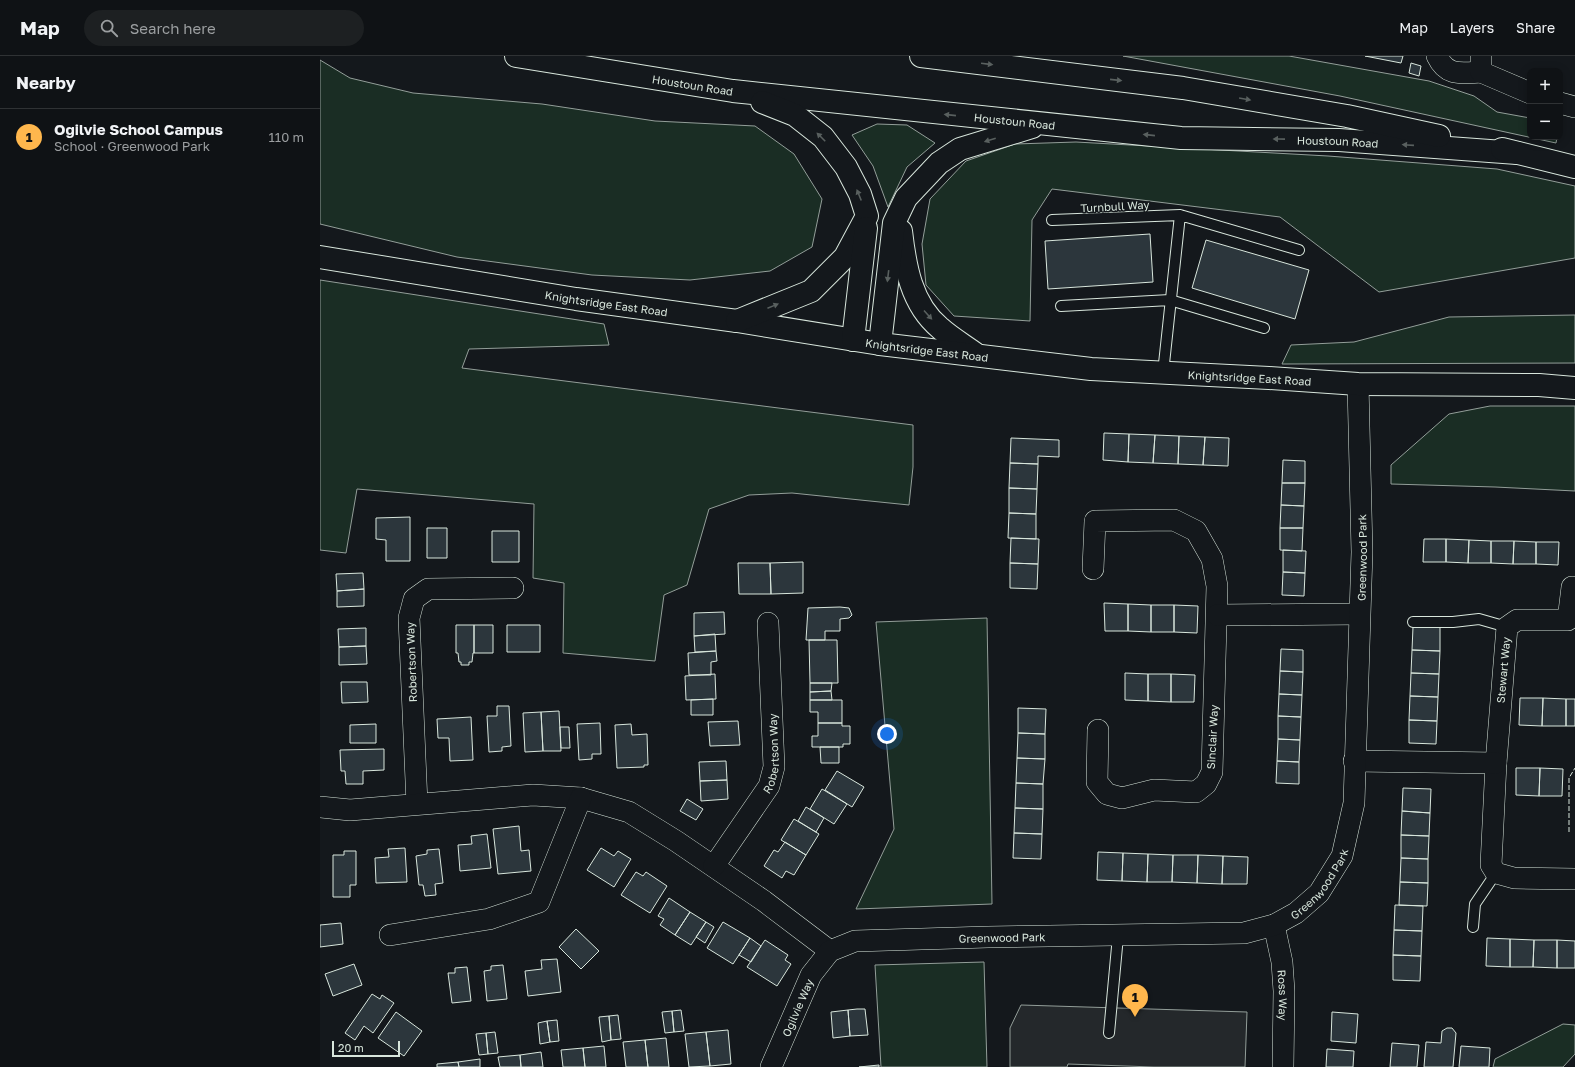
<!DOCTYPE html>
<html lang="en">
<head>
<meta charset="utf-8">
<style>
	body { margin:0; font-family:"Golos Text",sans-serif; background:#1d2022; color:#f1f3f6 }
	.controls { position:absolute; right:12px; top:12px; display:grid; overflow:hidden; border-radius:8px; box-shadow:0 2px 10px #0003 }
	.controls button { width:36px; height:36px; display:grid; place-items:center; padding:0; border:0; border-bottom:1px solid #2f3234; background:#0f1215; color:#f1f3f6; font:20px sans-serif }
	.scale { position:absolute; left:12px; bottom:10px; width:68px; box-sizing:border-box; padding-left:4px; border:2px solid #d8e6dc; border-top:0; font-size:11px; line-height:14px; white-space:nowrap; color:#d8e6dc; -webkit-text-stroke:3px #14181c; paint-order:stroke }
	.you { position:absolute; left:567px; top:678px; width:14px; height:14px; margin:-10px; border:3px solid #fff; border-radius:50%; background:#1a73e8; box-shadow:0 0 0 6px #1a73e833 }
	.badge { display:grid; place-items:center; width:26px; height:26px; border-radius:50%; background:#ffb74d; color:#111; font-size:13px; font-weight:700 }
	.pin { position:absolute; translate:-50% -33px; filter:drop-shadow(0 1px 2px #0008) }
	.pin::after { content:''; position:absolute; top:21px; width:14px; height:12px; background:inherit; clip-path:polygon(0 0,100% 0,50% 100%) }
	.list { margin:0; padding:0; list-style:none }
	h2 { display:flex; justify-content:space-between; align-items:center; height:52px; margin:0; padding:0 16px; font-size:17px }
	h2 small { font-size:13px; font-weight:400; color:#9b9ea0 }
	.list li { display:grid; grid-template-columns:26px 1fr auto; gap:12px; align-items:center; box-sizing:border-box; height:56px; padding:0 16px; border-top:1px solid #2f3234 }
	.list b { display:block; font-size:15px; white-space:nowrap }
	.list p { margin:0; font-size:13px; white-space:nowrap; color:#9b9ea0 }
	.list em { font-size:13px; font-style:normal; color:#9b9ea0 }
	.icon { flex:none; width:22px; height:22px; fill:none; stroke:currentColor; stroke-width:2; stroke-linecap:round; stroke-linejoin:round }
	.map { position:relative; flex:none; width:1255px; height:1011px; overflow:hidden }
	header { display:flex; align-items:center; gap:24px; box-sizing:border-box; height:56px; padding:0 20px; background:#0f1215; border-bottom:1px solid #2f3234 }
	header strong { font-size:19px }
	nav { display:flex; gap:22px; margin-inline-start:auto; font-size:14px }
	.search { width:280px; height:36px; background:#1d2022; display:flex; align-items:center; gap:10px; box-sizing:border-box; padding:0 14px; border-radius:22px; color:#9b9ea0; font-size:15px }
	main { display:flex }
	aside { flex:1; background:#0f1215 }
	.map>svg:first-child { display:block }
</style>
</head>
<body>
<header>
<strong>Map</strong>
<div class="search"><svg class="icon" aria-label="search" viewBox="0 0 24 24"><circle cx="10" cy="10" r="6"/><path d="M15 15l6 6"/></svg>Search here</div>
<nav><a>Map</a><a>Layers</a><a>Share</a></nav>
</header>
<main>
<aside>
<h2>Nearby<small></small></h2>
<ul class="list">
<li><span class="badge">1</span><div><b>Ogilvie School Campus</b><p>School · Greenwood Park</p></div><em>110 m</em></li>
</ul>
</aside>
<div class="map">
<svg width="1255" height="1011" viewBox="0 0 1255 1011">
	<rect width="100%" height="100%" fill="#14181c"/>
	<path fill="#1a2d24" stroke="#939e99" d="M803 0H969L1109 25 1154 40 1177 56 1210 62V81H1237L1236 87 1020 40Z
		M0 4 30 22 93 37 222 48 335 65 435 70 474 98 502 143 492 191 450 215 370 224 272 219 137 201 0 168Z
		M557 68 587 69 615 87 587 111 568 151 553 110 532 79Z
		M756 86 1008 100 1177 113 1255 130V202L1059 236 960 161 732 133 712 164 710 265 634 260 606 229 602 188 610 143 646 105 695 88Z
		M0 224 284 268 289 289 149 293 142 312 593 369V411L589 449 472 437 429 439 389 453 367 529 344 539 335 605 243 597 244 527 213 522 214 448 37 433 26 497 0 494Z
		M1255 259V307L962 308 971 289 1034 286 1129 261Z
		M1170 350H1255V435L1175 431 1071 428V409L1129 358Z
		M667 562 672 848 536 853 574 773 556 566Z
		M664 906 667 1011H561L555 909Z
		M1243 968 1255 969V998L1243 1011H1173L1175 1003Z"/>
	<path fill="#24282b" stroke="#939e99" d="M701 949 927 956 925 1011H834L748 1008 747 1011H690V972Z"/>
	<path fill="#2c363c" stroke="#d8e6dc" d="M1045 0H1083L1081 7Z
		M1091 7 1101 10 1099 20 1089 17Z
		M830 178 833 226 728 233 725 185Z
		M886 184 989 214 975 263 872 232Z
		M784 377 809 378 808 406 783 404Z
		M809 378 835 379 833 407 808 406Z
		M835 379 859 380 858 408 833 407Z
		M859 380 885 381 883 409 858 408Z
		M885 381 909 382 908 410 883 409Z
		M691 382 739 384V401L718 400V408L690 407Z
		M963 404 985 405V427H962Z
		M690 407 718 408 717 433 689 432Z
		M962 427H985L984 450 961 449Z
		M689 432 717 433 716 458 689 457Z
		M961 449 984 450 983 472H960Z
		M689 457 716 458V483L688 482Z
		M90 461V505H66V484L56 483V462Z
		M107 472H127V502H107Z
		M960 472H983L982 495 960 494Z
		M172 475H199V506H172Z
		M691 482 719 483 718 508 690 507Z
		M1104 483H1126V506H1103Z
		M1126 483 1149 484 1148 507 1126 506Z
		M1149 484 1171 485V507H1148Z
		M1171 485H1194L1193 508 1171 507Z
		M1194 485 1216 486V508H1193Z
		M1216 486H1239L1238 509 1216 508Z
		M963 494 986 495 985 517 963 516Z
		M483 506V537L451 538 450 507Z
		M418 507H450L451 538H419Z
		M690 507 718 508 717 533 690 532Z
		M963 516 985 517 984 540 962 539Z
		M43 517 44 533 17 535 16 518Z
		M44 533V550L17 551V535Z
		M784 547 808 548V575H785Z
		M808 548 831 549V576L808 575Z
		M831 549H854V576H831Z
		M854 549 878 550 877 577 854 576Z
		M520 551 529 552 532 559 529 562 520 563V575H505V584H486L488 552Z
		M404 556 405 578 374 580V557Z
		M136 569H154V597H153L152 606H149V609H141V606H139L138 597H136Z
		M154 569H173V597H154Z
		M187 569H220V596H187Z
		M1093 571H1120V595L1092 594Z
		M46 572V590L19 591 18 573Z
		M395 578 396 595 375 596 374 580Z
		M489 584H517L518 627H490Z
		M46 590 47 608 19 609V591Z
		M961 593 983 594V616L960 615Z
		M1092 594 1120 595 1119 618 1091 617Z
		M396 595 397 605 391 606V619H369L368 597Z
		M960 615 983 616 982 639 959 638Z
		M805 617 828 618V645L805 644Z
		M1091 617 1119 618 1118 641 1090 640Z
		M395 618 396 643 366 644 365 620Z
		M828 618H851V646L828 645Z
		M851 618 875 619 874 646H851Z
		M21 626H47L48 646 22 647Z
		M490 627H512L511 635 490 636Z
		M511 635 512 644H490V636Z
		M959 638 982 639 981 661 958 660Z
		M1090 640 1118 641 1117 665 1089 664Z
		M1200 642H1223L1222 670 1199 669Z
		M1223 642 1246 643V670H1222Z
		M393 643V659H371V644Z
		M1246 643H1255V670H1246Z
		M490 644H522V667H498V656H490Z
		M177 650H189L191 690 182 691V695L169 696 167 660H177Z
		M698 652 726 653 725 678 698 677Z
		M239 655 241 695H223L221 656Z
		M221 656 223 695 205 696 203 657Z
		M958 660 981 661 980 684 958 683Z
		M151 661 153 704 130 705 129 682H118L117 663Z
		M1089 664 1117 665 1116 688 1089 687Z
		M418 665 420 689 390 690 388 666Z
		M280 667 281 698H272V703L259 704 257 668Z
		M498 667H522V670H530V688H523V691H492V680H498Z
		M56 668V687H30V669Z
		M311 668 312 679 327 678 328 709H324V711L297 712 295 669Z
		M240 671H249L250 692H241Z
		M698 677 725 678V703L697 702Z
		M958 683 980 684 979 706 957 705Z
		M500 691H519V707H501Z
		M64 693V714L43 715V728H26L25 715H21L20 694Z
		M697 702 725 703 723 728 696 727Z
		M406 705 407 724 380 725 379 706Z
		M957 705 979 706V728L956 727Z
		M1196 712H1220L1219 740 1196 739Z
		M1220 712 1243 713 1242 740H1219Z
		M517 715 544 731 532 751 505 734Z
		M407 724 408 743 381 745 380 725Z
		M696 727 723 728V753L695 752Z
		M1083 732 1111 733 1110 757 1082 755Z
		M502 733 527 748 514 768 490 753Z
		M367 743 383 753 376 764 360 755Z
		M486 751 504 762 496 776 478 765Z
		M695 752 723 753 722 778 694 777Z
		M1082 755 1110 757 1109 780 1081 779Z
		M474 763 499 778 486 799 461 784Z
		M199 770 201 795 209 794 211 815 178 818 173 773Z
		M694 777 722 778 721 803 693 802Z
		M167 778 171 812 140 815 138 789 152 788 151 780Z
		M1081 779 1109 780 1108 803 1081 802Z
		M465 786 486 799 474 819 466 815 462 822 444 810 454 794 458 796Z
		M85 792 87 826 56 827 55 802 69 801 68 793Z
		M281 792 294 800 298 795 311 803 294 831 267 814Z
		M119 793 123 827 115 828 116 839 105 840 103 829H99L96 800 107 798V794Z
		M24 795H36V829H30V841H13V799H24Z
		M778 796 803 797 802 825 777 824Z
		M803 797 828 798 827 826 802 825Z
		M828 798 853 799 852 826H827Z
		M853 799H878L877 827 852 826Z
		M878 799 903 800 902 828 877 827Z
		M903 800 928 801 927 828H902Z
		M1081 802 1108 803V827L1080 826Z
		M316 816 323 820 326 816 347 830 330 857 301 839Z
		M1080 826 1108 827 1107 850 1079 849Z
		M349 842 370 856 355 879 340 869 344 863 338 860Z
		M1075 849 1103 850 1102 875 1074 874Z
		M370 856 386 866 371 889 355 879Z
		M386 866 394 871 385 887 376 881Z
		M403 866 430 882 413 908 387 892Z
		M21 867 23 888 0 891V869Z
		M256 873 279 895 261 913 239 891Z
		M1074 874 1102 875 1101 900 1073 899Z
		M430 882 441 890 431 906 419 899Z
		M1167 882 1190 883V911L1166 910Z
		M1190 883 1214 884 1213 911H1190Z
		M445 884 468 899 465 904 471 908 457 930 427 911Z
		M1214 884H1237V912L1213 911Z
		M1237 884 1255 885V912H1237Z
		M1073 899 1101 900 1100 925 1073 924Z
		M237 903 241 936 208 940 205 915 222 913 221 904Z
		M34 908 42 929 13 940 5 918Z
		M183 909 187 943 167 945 164 915 171 914V910Z
		M147 911 151 945 132 947 128 917H135V912Z
		M52 938 60 943 62 939 74 947 53 977 44 970 35 984 25 977Z
		M537 953H545L548 979 530 980 528 954Z
		M361 954 364 975 354 976 352 955Z
		M528 954 530 980 513 982 511 956Z
		M352 955 354 976 345 977 342 956Z
		M76 956 102 975 84 1000 58 982Z
		M1012 956 1038 958 1036 987 1011 985Z
		M298 959 301 983 291 984 289 960Z
		M289 960 291 984 282 986 279 961Z
		M237 964 239 985 230 986 227 965Z
		M227 965 230 986 220 988 218 967Z
		M1127 972H1132L1136 977 1133 1011H1104L1106 986 1121 987 1122 975Z
		M408 974 411 1008 390 1010 386 976Z
		M175 976 178 997 168 998 166 977Z
		M386 976 390 1010 369 1011 365 978Z
		M166 977 168 998 159 999 156 978Z
		M346 982 349 1011H328L325 984Z
		M325 984 328 1011H306L303 986Z
		M1072 987 1099 989 1097 1011H1070Z
		M284 990 286 1011H265L263 992Z
		M1141 990 1170 992 1169 1011H1139Z
		M263 992 265 1011H243L241 994Z
		M1007 993 1034 995 1033 1011H1006Z
		M221 996 223 1011H201L200 999Z
		M200 999 201 1011H180L178 1001Z
		M160 1003V1011H139L138 1006Z
		M138 1006 139 1011H117V1008Z
		M559 1009V1011H539Z"/>
	<g fill="none" stroke-linecap="round" stroke-linejoin="round">
		<g stroke="#d8e6dc" stroke-width="12">
			<path id="service" d="M732 164 860 159 979 194
				M741 250 850 244 944 272
				M843 317 860 159
				M1093 566H1133L1159 563 1187 571
				M1153 871 1155 848 1176 817
				M789 977 798 880"/>
		</g>
		<g stroke="#d8e6dc" stroke-width="22">
			<g id="minor">
				<path d="M1117 0C1127 21 1141 17 1161 16"/>
				<path d="M1161 0V16L1210 37"/>
				<path d="M1240 47 1255 51"/>
				<path d="M773 513 775 465 854 464 876 475 892 503 897 530 892 716 886 728 876 736 834 734 802 742 787 738 777 726 778 674"/>
				<path d="M1252 531 1248 564H1197L1187 571 1176 707 1171 809 1176 817 1194 822 1255 823"/>
				<path d="M897 559 1039 558"/>
				<path d="M1034 705 1176 707"/>
				<path d="M97 748 89 562 94 543 108 533 193 532"/>
				<path d="M0 751 30 754 213 739 261 742 309 756 356 785 444 845 510 895"/>
				<path id="s1" d="M394 810 449 730 454 711 448 567"/>
				<path id="s2" d="M954 869 962 906 964 935 963 1011"/>
				<path d="M70 879 169 863 219 846 261 742"/>
				<path id="s3" d="M451 1011 491 919 510 895 535 885 668 881 924 877 954 869 976 857 999 837 1022 800 1034 747 1042 496 1038 328"/>
			</g>
		</g>
		<g stroke="#d8e6dc" stroke-width="24">
			<g id="tertiary">
				<path id="s4" d="M196 0 413 35 861 82 1019 84 1197 97"/>
				<path d="M601 0 863 32 1027 60 1119 80"/>
				<path d="M1182 93 1255 111"/>
				<path d="M581 175C585 210 591 248 620 272 631 282 645 290 657 299"/>
				<path id="s5" d="M0 201 256 243 417 265 560 288 771 313 949 322 1038 328 1219 329 1255 332"/>
				<path d="M417 265 491 235 525 201 547 160 540 138 526 111 503 81 475 59 442 46"/>
				<path d="M533 284 546 172"/>
				<path d="M560 288 574 167 586 142 619 107 640 93 712 71"/>
			</g>
		</g>
		<use href="#service" stroke="#14181c" stroke-width="10"/>
		<use href="#minor" stroke="#14181c" stroke-width="21"/>
		<use href="#tertiary" stroke="#14181c" stroke-width="22"/>
		<path stroke="#d8e6dc" stroke-width="1" stroke-dasharray="5 2" stroke-linecap="butt" d="M1249 776V722L1255 712"/>
	</g>
	<defs><path id="oneway-solid" d="M-6-.8H1V-3.2L6.5 0L1 3.2V.8H-6Z"/></defs>
	<g fill="#59605f">
		<use href="#oneway-solid" transform="translate(667 8) rotate(7)"/>
		<use href="#oneway-solid" transform="translate(796 24) rotate(6)"/>
		<use href="#oneway-solid" transform="translate(925 43) rotate(10)"/>
		<use href="#oneway-solid" transform="translate(630 59) rotate(-174)"/>
		<use href="#oneway-solid" transform="translate(829 79) rotate(-174)"/>
		<use href="#oneway-solid" transform="translate(501 81) rotate(-135)"/>
		<use href="#oneway-solid" transform="translate(959 83) rotate(-179)"/>
		<use href="#oneway-solid" transform="translate(670 84) rotate(163)"/>
		<use href="#oneway-solid" transform="translate(1088 89) rotate(-176)"/>
		<use href="#oneway-solid" transform="translate(539 139) rotate(-112)"/>
		<use href="#oneway-solid" transform="translate(568 220) rotate(97)"/>
		<use href="#oneway-solid" transform="translate(453 250) rotate(-22)"/>
		<use href="#oneway-solid" transform="translate(608 259) rotate(48)"/>
	</g>
	<g text-anchor="middle" dominant-baseline="central" stroke-width="3" stroke-linejoin="round" paint-order="stroke">
		<g font-size="11" fill="#d8e6dc" stroke="#14181c">
			<text stroke="none"><textPath href="#s4" startOffset="179">Houstoun Road</textPath></text>
			<text stroke="none"><textPath href="#s4" startOffset="503">Houstoun Road</textPath></text>
			<text stroke="none"><textPath href="#s4" startOffset="827">Houstoun Road</textPath></text>
			<text transform="translate(795 150) rotate(-3)">Turnbull Way</text>
			<text stroke="none"><textPath href="#s5" startOffset="290">Knightsridge East Road</textPath></text>
			<text stroke="none"><textPath href="#s5" startOffset="614">Knightsridge East Road</textPath></text>
			<text stroke="none"><textPath href="#s5" startOffset="938">Knightsridge East Road</textPath></text>
			<text stroke="none"><textPath href="#s3" startOffset="977">Greenwood Park</textPath></text>
			<text transform="translate(91 606) rotate(-92)">Robertson Way</text>
			<text transform="translate(1183 614) rotate(-85)">Stewart Way</text>
			<text transform="translate(892 681) rotate(-87)">Sinclair Way</text>
			<text stroke="none"><textPath href="#s1" startOffset="130">Robertson Way</textPath></text>
			<text stroke="none"><textPath href="#s3" startOffset="641">Greenwood Park</textPath></text>
			<text stroke="none"><textPath href="#s3" startOffset="305">Greenwood Park</textPath></text>
			<text stroke="none"><textPath href="#s2" startOffset="71">Ross Way</textPath></text>
			<text stroke="none"><textPath href="#s3" startOffset="65">Ogilvie Way</textPath></text>
		</g>
	</g>
</svg>
<div class="controls">
<button>+</button>
<button>−</button>
</div>
<div class="scale">20 m</div>
<div class="you"></div>
<div class="pin badge" style="left:815px;top:961px">1</div>
</div>
</main>
</body>
</html>
